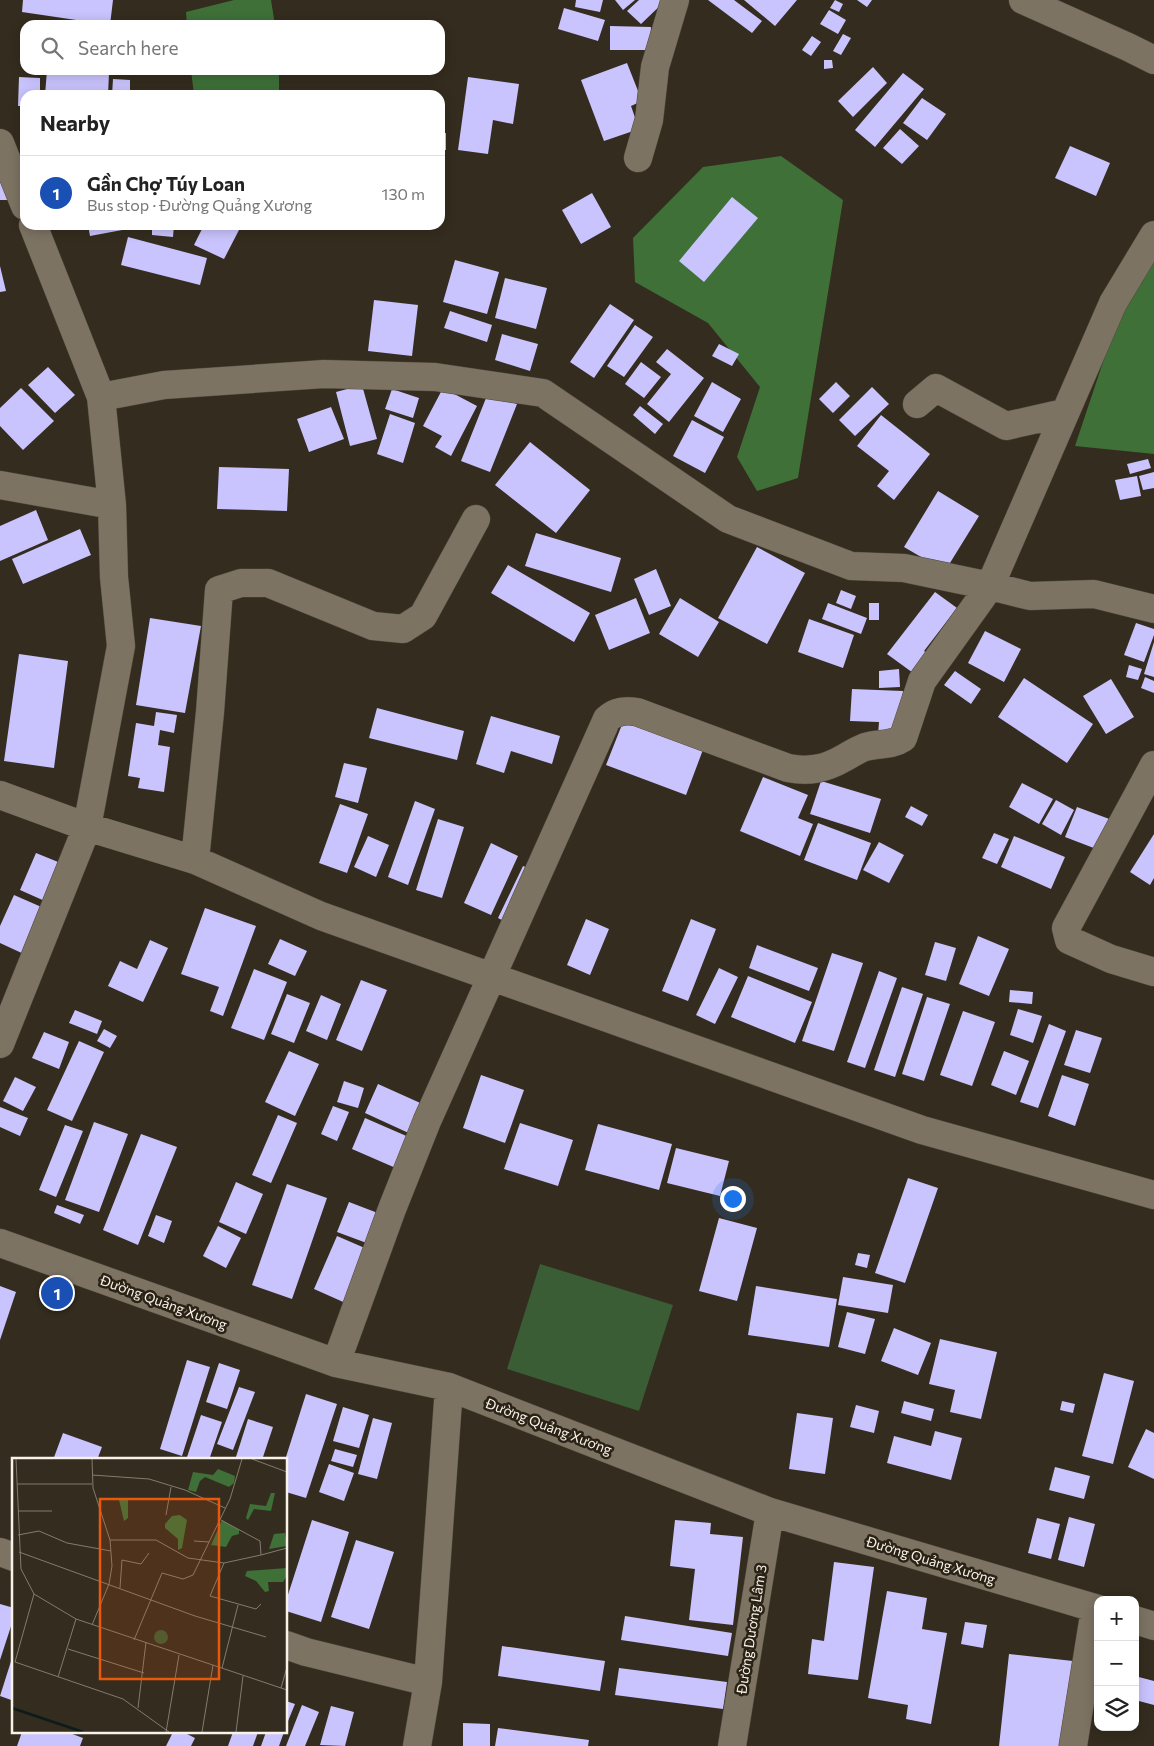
<!DOCTYPE html>
<html lang="en">
<head>
<meta charset="utf-8">
<style>
	body { margin:0; font-family:Commissioner,sans-serif; background:#f6f6f6; color:#222 }
	.controls { position:absolute; right:15px; bottom:15px; display:grid; overflow:hidden; border-radius:10px; box-shadow:0 2px 12px #0003 }
	.controls button { width:45px; height:45px; display:grid; place-items:center; padding:0; border:0; border-bottom:1px solid #e0e0e0; background:#fff; color:#222; font:25px sans-serif }
	.you { position:absolute; left:732px; top:1198px; width:18px; height:18px; margin:-12px; border:4px solid #fff; border-radius:50%; background:#1a73e8; box-shadow:0 0 0 8px #1a73e833 }
	.badge { display:grid; place-items:center; width:32px; height:32px; border-radius:50%; background:#2563eb; color:#fff; font-size:16px; font-weight:700 }
	.pin { position:absolute; translate:-50% -50%; border:2px solid #fff; box-shadow:0 1px 5px #0006 }
	.list { margin:0; padding:0; list-style:none }
	h2 { display:flex; justify-content:space-between; align-items:center; height:65px; margin:0; padding:0 20px; font-size:21px }
	h2 small { font-size:16px; font-weight:400; color:#767676 }
	.list li { display:grid; grid-template-columns:32px 1fr auto; gap:15px; align-items:center; box-sizing:border-box; height:75px; padding:0 20px; border-top:1px solid #e0e0e0 }
	.list b { display:block; font-size:19px; white-space:nowrap }
	.list p { margin:0; font-size:16px; white-space:nowrap; color:#767676 }
	.list em { font-size:16px; font-style:normal; color:#767676 }
	.icon { flex:none; width:28px; height:28px; fill:none; stroke:currentColor; stroke-width:2; stroke-linecap:round; stroke-linejoin:round }
	.map { position:relative; flex:none; width:1154px; height:1746px; overflow:hidden }
	.search { position:absolute; background:#fff; box-shadow:0 2px 12px #0003; left:20px; top:20px; width:425px; height:55px; display:flex; align-items:center; gap:12px; box-sizing:border-box; padding:0 18px; border-radius:15px; color:#767676; font-size:19px }
	.panel { position:absolute; background:#fff; box-shadow:0 2px 12px #0003; left:20px; top:90px; width:425px; height:140px; border-radius:15px }
	.map>svg:first-child { display:block }
</style>
</head>
<body>
<div class="map">
<svg width="1154" height="1746" viewBox="0 0 1154 1746">
	<rect width="100%" height="100%" fill="#342c1e"/>
	<path fill="#3a5d35" d="M540 1264 673 1305 639 1411 507 1369Z"/>
	<path fill="#3e7038" d="M234 0H271L275 25H187L186 12Z
		M191 70H279V95H194Z
		M781 156 843 200 798 478 757 491 737 457 760 387 708 323 635 282 633 238 703 167Z
		M1154 257V454L1075 446 1121 308Z"/>
	<path fill="#cac4fe" d="M23 0H113L110 25 22 12Z
		M576 0H603L600 12 575 7Z
		M615 0H635L623 10Z
		M639 0H666L641 24 627 11Z
		M708 0H734L762 21 752 33Z
		M744 0H797L775 26Z
		M835 0 843 4 839 12 830 8Z
		M857 0H872L867 7Z
		M564 8 605 20 598 41 558 29Z
		M829 10 846 20 838 34 820 24Z
		M610 26 651 27 650 50H610Z
		M843 34 851 38 841 55 833 51Z
		M812 36 821 42 811 56 802 50Z
		M824 60H832L833 68 824 69Z
		M627 63 642 101 631 106 639 129 604 141 581 80Z
		M873 67 887 83 853 117 838 101Z
		M47 70 109 73 108 95H45Z
		M903 73 924 89 875 147 855 130Z
		M19 77 40 78V95H25V106H18Z
		M468 77 519 84 513 124 493 120 488 154 458 150Z
		M113 79 130 80V95H112Z
		M922 98 946 114 927 140 903 123Z
		M900 129 919 146 902 164 883 148Z
		M440 133H446V150H440Z
		M1070 146 1110 163 1096 196 1055 178Z
		M0 174 9 200H0Z
		M592 193 611 227 581 244 562 210Z
		M732 197 758 218 704 282 679 261Z
		M88 225H132L133 228 90 236Z
		M152 225H174L173 237 152 235Z
		M204 225H229L239 230 224 259 194 245Z
		M128 237 207 258 200 285 121 265Z
		M455 260 499 272 487 314 443 302Z
		M0 266 6 291 0 292Z
		M505 278 547 288 536 329 495 318Z
		M374 300 418 305 412 356 368 351Z
		M610 304 634 320 594 378 570 362Z
		M450 311 492 325 487 342 444 328Z
		M635 325 653 337 624 377 607 366Z
		M502 334 538 344 530 371 495 360Z
		M719 344 739 354 732 366 712 356Z
		M667 349 704 378 669 422 647 404 671 374 656 362Z
		M641 362 661 377 644 398 625 384Z
		M48 367 75 395 55 413 28 385Z
		M712 382 741 399 723 432 694 416Z
		M836 382 850 396 833 413 819 399Z
		M362 385 377 439 350 446 336 392Z
		M872 387 889 404 855 436 839 420Z
		M21 388 54 421 23 450 0 426V408Z
		M443 388 477 406 451 456 435 447 442 436 423 426Z
		M392 389 419 398 413 418 385 409Z
		M488 393 517 404 490 472 461 461Z
		M640 406 663 424 655 434 633 415Z
		M331 407 344 439 309 452 297 419Z
		M390 414 415 423 403 463 377 454Z
		M881 415 930 454 894 500 877 486 889 471 857 446Z
		M692 420 724 437 705 473 673 456Z
		M530 442 590 490 556 533 495 485Z
		M1148 459 1151 468 1130 474 1127 464Z
		M219 467 289 469 287 511 217 509Z
		M1154 472V488L1143 490 1139 476Z
		M1137 476 1141 496 1120 500 1115 480Z
		M938 491 979 516 945 571 904 547Z
		M36 510 48 540 0 561V526Z
		M80 529 91 555 23 584 12 559Z
		M536 533 621 558 611 592 525 566Z
		M757 547 805 573 767 644 718 618Z
		M508 565 590 613 574 642 491 593Z
		M656 569 671 606 649 615 634 579Z
		M841 590 856 596 851 609 836 603Z
		M935 592 957 608 924 651 935 659 920 678 887 654Z
		M636 598 650 633 609 650 595 615Z
		M680 598 719 622 698 657 659 634Z
		M828 603 867 618 861 634 822 619Z
		M869 603H879V620H869Z
		M150 618 201 626 185 713 136 705Z
		M809 619 854 635 843 668 798 652Z
		M1136 623 1154 629V635L1144 662 1124 655Z
		M985 631 1021 649 1004 682 968 663Z
		M1154 642V677L1144 674Z
		M19 654 68 661 54 768 4 761Z
		M1129 665 1142 669 1138 680 1126 677Z
		M899 669 900 687 879 688V671Z
		M955 671 981 689 971 704 944 685Z
		M1145 677 1154 681V693L1141 688Z
		M1024 678 1093 724 1067 763 998 717Z
		M1111 679 1134 717 1106 734 1083 696Z
		M852 689 903 691 900 736 878 735 879 722 850 721Z
		M377 708 464 731 457 760 369 738Z
		M156 712 177 715 174 733 160 730 158 745 170 747 164 792 138 788 140 778 128 776 136 723 154 726Z
		M491 716 560 736 552 764 511 751 504 773 476 764Z
		M625 717 704 747 686 795 606 765Z
		M344 763 367 768 358 803 335 797Z
		M763 777 808 795 798 818 813 824 800 856 740 831Z
		M821 781 881 799 870 833 810 814Z
		M1022 783 1053 799 1039 824 1009 807Z
		M1056 800 1074 810 1061 835 1042 824Z
		M415 801 435 809 408 885 388 877Z
		M340 804 368 814 347 873 319 863Z
		M911 806 928 815 922 826 905 817Z
		M1077 807 1112 820 1099 850 1065 837Z
		M438 819 464 827 442 898 416 890Z
		M818 823 871 843 857 880 804 860Z
		M994 833 1009 839 997 864 982 858Z
		M1154 834V878L1150 885 1130 872Z
		M368 836 389 845 376 877 354 867Z
		M1014 836 1065 857 1051 889 1001 867Z
		M879 842 904 855 889 883 863 870Z
		M491 843 518 856 491 915 464 903Z
		M36 853 63 864 47 902 20 890Z
		M523 866 537 872 511 925 498 918Z
		M14 895 46 909 26 955 0 943V926Z
		M205 908 256 926 223 1016 210 1011 219 987 181 974Z
		M586 919 609 929 590 975 567 965Z
		M691 919 716 929 688 1001 662 991Z
		M978 936 1009 949 989 996 959 984Z
		M280 939 307 951 295 976 268 964Z
		M150 940 168 948 143 1002 108 986 120 961 137 969Z
		M935 942 956 948 946 981 925 975Z
		M757 945 818 968 809 991 749 968Z
		M832 953 863 963 834 1051 802 1041Z
		M719 968 738 977 715 1024 696 1015Z
		M254 969 287 982 264 1040 231 1028Z
		M879 971 897 978 865 1068 847 1062Z
		M748 976 812 1002 795 1043 731 1017Z
		M361 980 387 990 362 1051 336 1040Z
		M902 987 923 994 895 1077 874 1070Z
		M1010 990 1033 992 1032 1004 1009 1002Z
		M287 994 310 1003 294 1043 271 1034Z
		M321 995 341 1004 327 1040 306 1031Z
		M927 997 950 1004 924 1081 902 1074Z
		M1018 1009 1042 1016 1033 1043 1010 1035Z
		M75 1010 102 1021 97 1034 69 1023Z
		M963 1011 995 1022 972 1086 940 1075Z
		M1049 1024 1066 1031 1038 1108 1020 1102Z
		M104 1029 117 1036 110 1048 97 1041Z
		M1076 1030 1102 1038 1090 1073 1064 1065Z
		M44 1032 69 1042 59 1069 32 1058Z
		M79 1041 104 1052 72 1121 47 1110Z
		M289 1051 319 1064 295 1116 265 1102Z
		M1004 1051 1029 1061 1016 1095 991 1085Z
		M481 1075 524 1090 505 1143 463 1128Z
		M1062 1075 1089 1084 1075 1126 1048 1116Z
		M15 1077 36 1087 23 1111 3 1101Z
		M344 1081 364 1088 358 1108 337 1102Z
		M378 1084 427 1106 413 1135 365 1113Z
		M333 1106 349 1112 337 1141 321 1134Z
		M0 1107 28 1118 20 1136 0 1127Z
		M278 1115 297 1123 271 1183 252 1175Z
		M365 1118 411 1138 398 1169 352 1149Z
		M94 1122 128 1134 99 1212 65 1200Z
		M520 1123 573 1140 558 1186 504 1169Z
		M598 1124 672 1144 659 1190 585 1170Z
		M65 1125 83 1131 56 1197 39 1190Z
		M141 1134 177 1147 138 1245 103 1230Z
		M676 1148 729 1161 720 1196 667 1183Z
		M908 1178 938 1188 905 1283 875 1273Z
		M236 1182 263 1194 246 1234 219 1222Z
		M287 1184 327 1198 292 1299 252 1285Z
		M349 1202 383 1215 372 1245 337 1232Z
		M57 1205 84 1215 80 1224 54 1213Z
		M156 1215 172 1221 164 1243 148 1236Z
		M719 1218 757 1228 737 1301 699 1291Z
		M218 1226 241 1238 226 1268 203 1256Z
		M337 1236 374 1252 350 1305 314 1289Z
		M858 1253 870 1255 867 1268 855 1265Z
		M843 1277 893 1285 888 1313 838 1305Z
		M0 1286 16 1292 0 1340Z
		M756 1286 837 1299 829 1347 748 1335Z
		M847 1312 875 1319 865 1354 838 1347Z
		M894 1328 931 1343 918 1375 881 1361Z
		M940 1339 997 1352 981 1419 950 1412 955 1390 929 1384Z
		M187 1360 210 1367 182 1456 160 1449Z
		M219 1363 240 1370 227 1409 206 1402Z
		M1104 1373 1134 1381 1113 1464 1082 1456Z
		M239 1387 255 1392 233 1450 217 1444Z
		M306 1394 337 1404 306 1498 286 1492V1460H285Z
		M904 1401 934 1409 931 1421 901 1413Z
		M1062 1401 1075 1404 1073 1413 1060 1410Z
		M856 1405 879 1411 874 1433 850 1427Z
		M343 1407 369 1415 359 1448 333 1441Z
		M797 1413 833 1418 825 1474 789 1469Z
		M201 1415 222 1422 209 1460H186Z
		M373 1418 392 1423 377 1479 358 1474Z
		M248 1419 273 1427 262 1460H235Z
		M1146 1429 1154 1433V1479L1128 1467Z
		M935 1431 962 1438 951 1480 887 1463 894 1436 931 1446Z
		M63 1433 102 1447 97 1460H53Z
		M335 1449 357 1455 353 1467 331 1461Z
		M329 1464 354 1473 344 1501 319 1492Z
		M1055 1467 1090 1476 1084 1499 1049 1490Z
		M1069 1517 1095 1524 1084 1567 1058 1560Z
		M1037 1518 1060 1524 1051 1559 1028 1553Z
		M312 1520 349 1532 321 1622 286 1611V1601Z
		M675 1520 711 1523 710 1534 743 1537 733 1625 689 1620 695 1569 670 1566Z
		M356 1540 394 1552 369 1629 331 1617Z
		M834 1562 874 1567 858 1680 808 1674 812 1639 824 1641Z
		M887 1591 927 1598 922 1629 947 1633 931 1724 906 1719 908 1705 868 1698Z
		M0 1604 14 1608V1617L0 1660Z
		M625 1616 732 1633 728 1656 621 1640Z
		M965 1622 987 1625 983 1648 961 1644Z
		M502 1646 605 1661 600 1691 498 1676Z
		M1009 1654 1073 1661 1064 1746H999Z
		M13 1655H14V1701L0 1696Z
		M619 1668 727 1682 723 1709 615 1695Z
		M1135 1676 1154 1681V1705L1135 1700Z
		M286 1701 295 1704 286 1726Z
		M302 1705 319 1712 305 1746H286Z
		M331 1706 354 1712 345 1746 320 1745Z
		M463 1723 490 1724V1746H463Z
		M498 1728 589 1740 588 1746H495Z
		M22 1732H67L83 1738 80 1746H17Z
		M173 1732H183L195 1738 191 1746H166Z
		M233 1732H258L253 1746H228Z
		M266 1732H284L279 1746H261Z"/>
	<g fill="none" stroke-linecap="round" stroke-linejoin="round">
		<g stroke="#51493d" stroke-width="29">
			<path id="minor" d="M1023 0 1128 47 1154 60
				M0 143 25 206
				M638 158 649 120 655 67 675 0
				M101 397 164 385 324 374 435 377 543 393 728 519 851 566 904 568 990 586 1030 596 1094 594 1154 609
				M917 404 936 388 1006 426 1064 413
				M0 485 112 505
				M1154 765 1066 928 1069 940 1111 959 1154 972
				M0 795 87 827 195 860 321 916 922 1130 1154 1195
				M195 860 210 712 219 590 241 583H268L373 626 403 629 423 616 476 519
				M0 1044 87 827 121 646 114 577 112 505 101 397 33 225
				M0 1243 336 1363 449 1387 770 1512 1098 1609
				M336 1363 392 1209 427 1121 607 719C616 711 625 710 637 712L788 768C809 772 825 769 844 758 851 754 857 750 865 747 878 743 891 746 903 738L922 681 990 586 1113 303 1154 235
				M0 1552 14 1557
				M1135 1620 1154 1626
				M286 1645 306 1652 428 1682
				M417 1746 428 1682 449 1387
				M732 1746 770 1512
				M1073 1746 1095 1609"/>
		</g>
		<use href="#minor" stroke="#7d7363" stroke-width="28"/>
	</g>
	<g text-anchor="middle" dominant-baseline="central" stroke-width="5" stroke-linejoin="round" paint-order="stroke">
		<g font-size="14" fill="#f8f2e9" stroke="#2a2215">
			<text transform="translate(164 1302) rotate(20)">Đường Quảng Xương</text>
			<text transform="translate(549 1426) rotate(21)">Đường Quảng Xương</text>
			<text transform="translate(931 1560) rotate(17)">Đường Quảng Xương</text>
			<text transform="translate(751 1629) rotate(-81)">Đường Dương Lâm 3</text>
		</g>
	</g>
	<g transform="translate(12 1458)">
		<rect width="275" height="275" fill="#342c1e"/>
		<path d="M142 179a7 7 0 1 1 14 0a7 7 0 1 1-14 0Z" fill="#3a5d35"/>
		<path d="M206 11 223 18 222 25 217 29 193 19 188 23 184 34 176 32 181 14 201 17ZM259 35H263L259 53 242 51 236 62 234 60 238 46 254 48ZM116 40V60L112 63 107 42ZM168 57 175 62 170 90 166 92V81L153 70V66L160 58ZM210 62 227 72V76L220 78 214 89 199 87ZM273 75 275 88 257 91 262 76ZM275 110V118L271 124H256L257 133 253 134 244 123 233 118 235 113Z" fill="#3e7038"/>
		<path fill="none" stroke="#0c1b1b" stroke-width="2.5" d="M0 250 71 274"/>
		<path fill="none" stroke="#827b6f" stroke-width="1" d="M4 1 9 111 22 136 64 161 275 232M80 1 81 30 98 82 100 108 97 126 80 167M240 1 275 14M80 17 137 21 173 32 213 50M5 26H80M6 53H40M154 57 159 29M209 62 248 83 249 97 275 90M6 77 27 73 55 85 99 93M98 82H144L176 100 212 105 198 138 244 151 249 146M182 83 197 84M7 94 183 158 254 179M212 105 249 97M108 130 110 102 129 106 137 95M22 136 3 204 111 241 157 274M122 182 150 115 171 121 181 117 218 41 230 1M56 191 132 215M210 210 226 147M46 219 64 161M269 230 275 209M126 250 134 184M154 274 167 197M190 274 201 207M224 274 231 218"/>
		<path fill="#e8590c" fill-opacity="0.15" stroke="#e8590c" stroke-width="2.5" d="M88 41H207V221H88Z"/>
		<rect width="275" height="275" fill="none" stroke="#f8f2e9" stroke-width="2.5"/>
	</g>
</svg>
<div class="controls">
<button>+</button>
<button>−</button>
<button><svg class="icon" aria-label="layers" viewBox="0 0 24 24"><path d="M12 4l9 5-9 5-9-5zM3 14l9 5 9-5"/></svg></button>
</div>
<div class="you"></div>
<div class="pin badge" style="left:57px;top:1293px;background:#1a4fb4">1</div>
<div class="search"><svg class="icon" aria-label="search" viewBox="0 0 24 24"><circle cx="10" cy="10" r="6"/><path d="M15 15l6 6"/></svg>Search here</div>
<section class="panel">
<h2>Nearby<small></small></h2>
<ul class="list">
<li><span class="badge" style="background:#1a4fb4">1</span><div><b>Gần Chợ Túy Loan</b><p>Bus stop · Đường Quảng Xương</p></div><em>130 m</em></li>
</ul>
</section>
</div>
</body>
</html>
